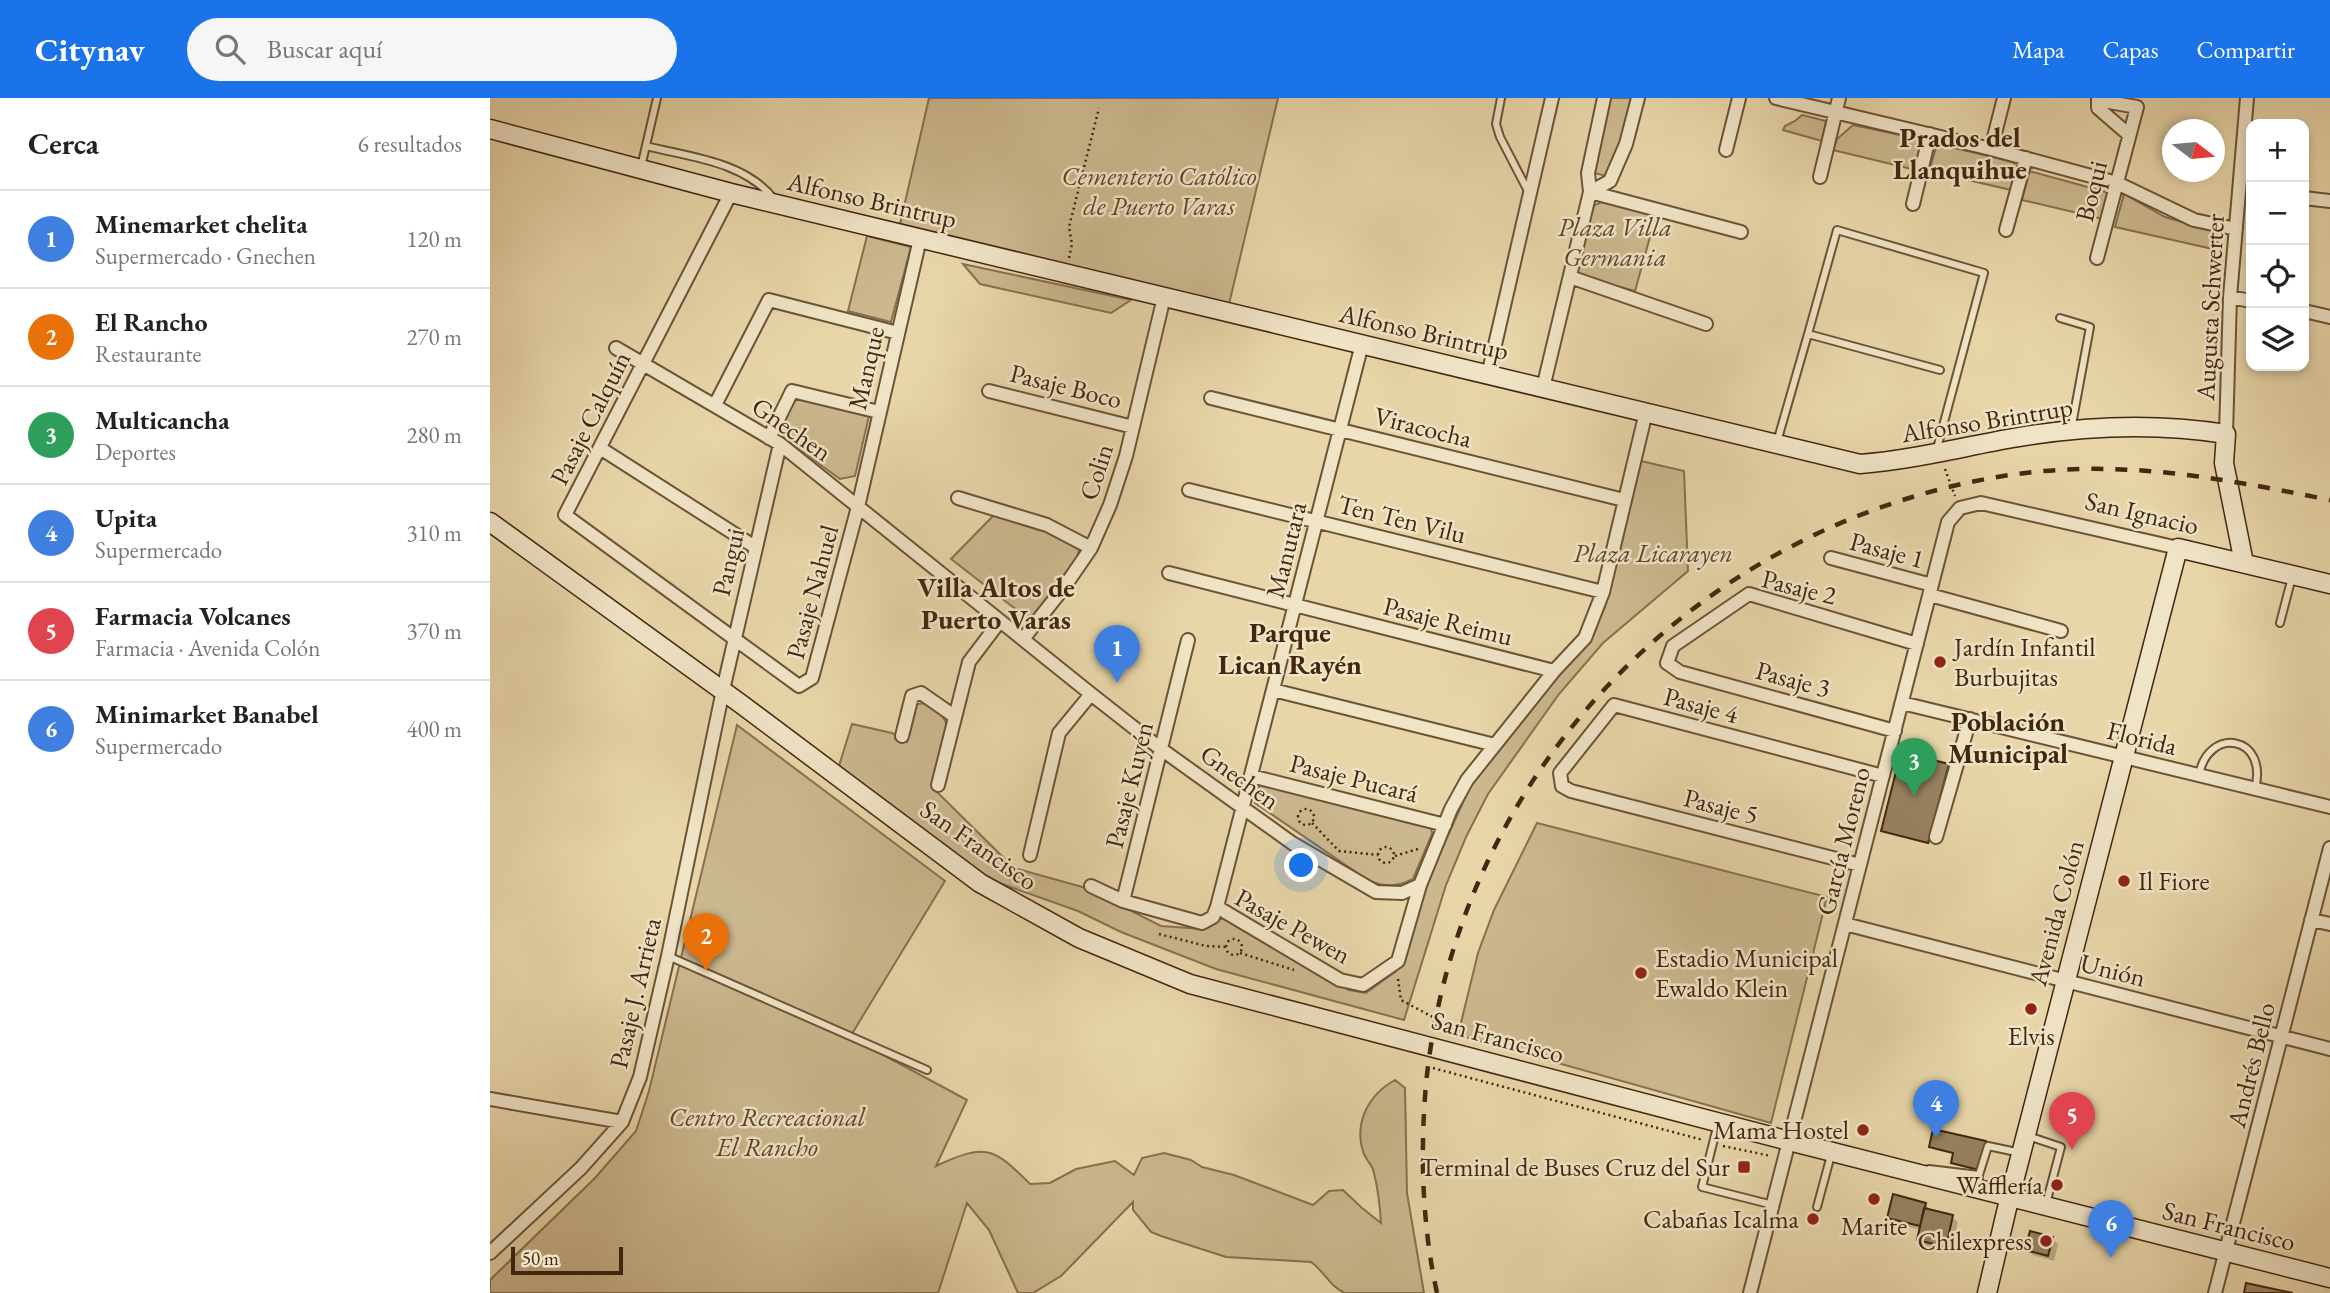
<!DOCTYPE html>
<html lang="es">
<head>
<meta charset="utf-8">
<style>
	body { margin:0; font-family:"EB Garamond",serif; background:#f6f6f6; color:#222 }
	.controls { position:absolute; right:21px; top:21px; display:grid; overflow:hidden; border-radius:14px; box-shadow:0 4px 10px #0003 }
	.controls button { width:63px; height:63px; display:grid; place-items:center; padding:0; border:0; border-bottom:2px solid #e0e0e0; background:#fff; color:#222; font:35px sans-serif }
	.compass { position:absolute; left:1672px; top:21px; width:63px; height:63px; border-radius:50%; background:#fff; box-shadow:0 4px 10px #0003; rotate:106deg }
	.scale { position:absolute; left:21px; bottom:18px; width:112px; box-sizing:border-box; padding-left:7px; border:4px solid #422710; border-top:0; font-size:19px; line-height:24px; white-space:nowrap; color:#422710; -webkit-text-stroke:5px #f0e4c7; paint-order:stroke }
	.you { position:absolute; left:812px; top:768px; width:24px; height:24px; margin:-18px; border:5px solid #fff; border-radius:50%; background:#1a73e8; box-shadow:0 0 0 10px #1a73e833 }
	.badge { display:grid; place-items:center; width:46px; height:46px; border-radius:50%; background:#1a73e8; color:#fff; font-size:23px; font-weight:700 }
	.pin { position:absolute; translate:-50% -58px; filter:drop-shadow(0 2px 4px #0008) }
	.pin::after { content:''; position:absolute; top:37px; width:24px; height:21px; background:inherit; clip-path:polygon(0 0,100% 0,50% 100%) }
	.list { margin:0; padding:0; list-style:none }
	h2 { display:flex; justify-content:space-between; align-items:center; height:91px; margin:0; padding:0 28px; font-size:30px }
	h2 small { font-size:23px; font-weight:400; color:#767676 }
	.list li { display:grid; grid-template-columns:46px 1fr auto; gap:21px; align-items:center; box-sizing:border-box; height:98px; padding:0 28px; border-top:2px solid #e0e0e0 }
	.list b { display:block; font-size:26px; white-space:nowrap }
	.list p { margin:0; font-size:23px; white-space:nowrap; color:#767676 }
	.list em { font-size:23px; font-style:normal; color:#767676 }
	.icon { flex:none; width:38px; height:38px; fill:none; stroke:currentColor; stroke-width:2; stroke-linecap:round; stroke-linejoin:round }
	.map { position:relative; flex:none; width:1840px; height:1195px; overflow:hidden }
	header { display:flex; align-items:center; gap:42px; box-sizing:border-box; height:98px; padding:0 35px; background:#1a73e8; color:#fff }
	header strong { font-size:33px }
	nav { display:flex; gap:38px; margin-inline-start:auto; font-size:24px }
	.search { width:490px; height:63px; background:#f6f6f6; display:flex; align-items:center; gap:18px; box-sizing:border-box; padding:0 24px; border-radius:38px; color:#767676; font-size:26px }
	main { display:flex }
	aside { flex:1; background:#fff }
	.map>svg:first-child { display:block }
</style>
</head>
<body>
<header>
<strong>Citynav</strong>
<div class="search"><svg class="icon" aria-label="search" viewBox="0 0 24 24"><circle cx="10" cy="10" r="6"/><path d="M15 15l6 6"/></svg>Buscar aquí</div>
<nav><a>Mapa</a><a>Capas</a><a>Compartir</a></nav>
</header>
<main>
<aside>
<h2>Cerca<small>6 resultados</small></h2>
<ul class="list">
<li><span class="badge" style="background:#3f7fe0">1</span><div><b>Minemarket chelita</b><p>Supermercado · Gnechen</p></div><em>120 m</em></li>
<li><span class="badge" style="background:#e8710a">2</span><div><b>El Rancho</b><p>Restaurante</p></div><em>270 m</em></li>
<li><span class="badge" style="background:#2e9e5b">3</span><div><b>Multicancha</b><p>Deportes</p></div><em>280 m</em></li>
<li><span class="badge" style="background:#3f7fe0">4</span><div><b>Upita</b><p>Supermercado</p></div><em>310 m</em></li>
<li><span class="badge" style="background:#e0444e">5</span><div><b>Farmacia Volcanes</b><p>Farmacia · Avenida Colón</p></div><em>370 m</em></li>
<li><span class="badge" style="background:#3f7fe0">6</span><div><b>Minimarket Banabel</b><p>Supermercado</p></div><em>400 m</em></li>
</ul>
</aside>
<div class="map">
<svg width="1840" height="1195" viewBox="0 0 1840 1195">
	<rect width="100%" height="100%" fill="#e8d6a9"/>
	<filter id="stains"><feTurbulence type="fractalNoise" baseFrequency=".00286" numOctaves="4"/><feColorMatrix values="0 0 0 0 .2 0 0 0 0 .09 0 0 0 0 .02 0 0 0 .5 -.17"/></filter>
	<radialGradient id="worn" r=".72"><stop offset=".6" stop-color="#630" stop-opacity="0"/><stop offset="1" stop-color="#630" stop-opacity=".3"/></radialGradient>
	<path fill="#ccb88f" stroke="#877050" stroke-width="2" d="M439 0H788L739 206 410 126Z
		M1119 0H1144L1133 45 1117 78 1104 75 1103 66Z
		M1312 17 1336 23 1332 43 1293 32 1295 28 1305 23Z
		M1363 27 1429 41 1433 50 1426 72 1343 52 1347 41Z
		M1452 47 1524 64 1526 78 1521 92 1439 73 1446 50Z
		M1539 73 1616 94 1620 99 1613 121 1532 102Z
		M1634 96 1675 119 1724 133 1728 139 1727 152 1625 129Z
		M1112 104 1166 117 1145 193 1092 179 1085 171 1100 109Z
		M377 138 421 149 401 224 358 213Z
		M473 166 641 202 621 215 490 186Z
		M305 298 379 318 365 378 350 381 288 336Z
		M1151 363 1194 373 1198 473 1113 545 1069 596 998 696 976 739 956 787 914 922 726 871 631 834 588 813 498 781 348 671 362 626 402 635 406 637 405 641 417 644 421 629 419 627 425 607C439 601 452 614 457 627L443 690 524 770 596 790 671 828 713 831 731 821 739 819 859 892 876 895 906 873 916 853 937 783 981 687 1103 530 1114 511Z
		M505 416 556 431 590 449 587 459 546 515 537 520 461 461Z
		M247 627 455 783 360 939 477 1002 446 1068C496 1045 503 1049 540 1086L560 1085 586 1071 625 1063 644 1077 652 1060 674 1055 701 1062 712 1069 744 1077 823 1107 839 1093 853 1092 872 1110 891 1125C890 1109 888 1091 884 1075 883 1068 877 1063 874 1056 863 1026 878 997 905 982L915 990 917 1095 934 1195H855C840 1189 834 1173 821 1164L736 1159 671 1138 661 1134 643 1112V1104L571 1178 543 1195H528L499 1132 477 1105 448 1195H0V1182L105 1080 146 1033 159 993Z
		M770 685 941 726 942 736 923 781C907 789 896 789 879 783L765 705Z
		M1047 725 1337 799 1281 1025 968 937 988 855 1004 812Z"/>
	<path fill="#0003" d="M1458 668 1460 670 1440 746 1395 735 1393 732Z
		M1495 1045 1497 1047 1491 1073 1465 1067 1462 1065 1464 1056 1440 1049Z
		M1435 1106 1441 1112 1462 1119 1468 1124 1461 1154 1434 1147 1429 1142 1431 1132 1405 1125 1399 1119Z
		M1562 1141 1568 1146 1564 1163 1543 1157 1537 1151Z"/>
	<path fill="#988260" stroke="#422710" stroke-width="2" d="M1411 654 1459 666 1438 745 1391 733Z
		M1443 1031 1496 1043 1489 1072 1461 1065 1463 1055 1439 1049Z
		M1403 1096 1436 1105 1430 1128 1397 1120Z
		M1434 1110 1463 1117 1456 1149 1427 1142Z
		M1540 1133 1563 1139 1558 1158 1535 1152Z
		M1756 1185 1803 1195H1754Z"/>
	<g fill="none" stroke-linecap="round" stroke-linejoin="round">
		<g stroke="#6c5336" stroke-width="10">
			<path id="lane" d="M1011 0 1006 26 1010 39 1039 95
				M156 48C199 59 254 63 284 101
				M151 69 167 0
				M1570 220 1600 229 1581 332
				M1318 236 1347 132 1494 175 1446 354
				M1287 344 1318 236 1450 272
				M1790 525 1802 479
				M1709 677C1718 628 1779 637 1765 691
				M178 858 437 972
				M1228 1025 1212 1089 1283 1107
				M1538 1038 1571 1049 1556 1106
				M1439 1071 1489 1077
				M1488 1090 1489 1077 1498 1048 1531 1055
				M1327 1109 1341 1057"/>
		</g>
		<g stroke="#6c5336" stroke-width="16">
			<path id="street" d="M1286 0 1501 51 1627 85 1704 122 1746 131
				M1501 51 1514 0
				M1236 52 1249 0
				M1330 79 1349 0
				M1100 94 1251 134
				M1100 94 1120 83 1136 46 1148 0
				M241 95 75 417 309 588 322 580 368 409 430 141
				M1814 100 1840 103
				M1423 106 1440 36
				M1516 132 1536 60
				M1607 160 1647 9 1608 2V10L1638 36
				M1080 179 1216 226
				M1740 199 1761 203
				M1814 213 1840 219
				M126 250 290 346 601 596 671 651 802 745 886 794 912 795 930 787 961 711 977 682 1064 573 1095 540 1113 494 1156 314
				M998 277 1062 0
				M1053 290 1100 94 1098 75 1114 0
				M499 293 643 329
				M721 300 1134 402
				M225 307 279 202 408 235
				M1736 336 1740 199 1757 0
				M279 340 302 293 389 314
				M110 350 265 449
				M699 392 1113 494
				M468 400 557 427 601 450
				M1341 460 1442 487
				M679 475 1064 573
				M1440 497 1571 533
				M533 541 575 488 601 450 620 407 636 358 674 199
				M783 592 1005 647
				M1412 605 1840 709
				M1405 633 1190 574 1177 565 1183 548 1259 496 1427 546
				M412 638 422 598 431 595 464 618
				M761 678 955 727
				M448 687 479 564 510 523
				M1446 739 1480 621
				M540 757 569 635 601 596
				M1370 767 1081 693 1072 688 1070 675 1124 607 1393 678
				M601 788 633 803 712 825 723 819 727 809 850 882 873 887 908 863 930 787
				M633 803 698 542
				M727 809 872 246
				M1821 822 1840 826
				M1355 826 1840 951
				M0 1001 132 1024
				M0 1155 91 1070 132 1024 150 979 178 858 233 592 290 346
				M1260 1195 1458 424 1470 410 1491 405 1688 450
				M1725 1195 1840 750"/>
		</g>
		<g stroke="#422710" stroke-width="21">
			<path id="secondary" d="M0 31 241 95 1370 366C1422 362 1472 349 1523 340 1592 328 1667 325 1736 336L1734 365 1754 465
				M0 424 251 606 490 785 589 840 700 886 1299 1043 1840 1180
				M1497 1195 1517 1110 1688 450 1840 486"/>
		</g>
		<path stroke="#422710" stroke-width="2.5" stroke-dasharray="2 3.5" stroke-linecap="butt" d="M579 160 582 146 579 129 609 10
			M1455 371 1465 398
			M808 719a8 8 0 1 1 16 0a8 8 0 1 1-16 0Z
			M822 725 849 753 888 757
			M888 757a8 8 0 1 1 16 0a8 8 0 1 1-16 0Z
			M905 758 931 750
			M669 836 716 848 736 849
			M736 849a8 8 0 1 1 16 0a8 8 0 1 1-16 0Z
			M750 855 804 872
			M908 881 911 902 954 925 964 939
			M943 970 1213 1042
			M1233 1048 1281 1058"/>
		<use href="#lane" stroke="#f0e4c7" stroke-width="6"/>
		<use href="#street" stroke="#f0e4c7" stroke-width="12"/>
		<use href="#secondary" stroke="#f0e4c7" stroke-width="18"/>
		<path stroke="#422710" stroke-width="4.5" stroke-dasharray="12 12" stroke-linecap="butt" d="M947 1195C932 1127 930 1055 936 986 966 682 1197 437 1496 381 1618 358 1720 378 1840 402"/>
	</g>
	<g fill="#8f2418" stroke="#f0e4c7" stroke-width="2.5">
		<circle cx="1450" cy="564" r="7"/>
		<circle cx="1634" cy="783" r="7"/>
		<circle cx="1151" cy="875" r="7"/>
		<circle cx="1541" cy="911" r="7"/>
		<circle cx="1373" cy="1032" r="7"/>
		<rect x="1247" y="1062" width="14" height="14" rx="3.5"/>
		<circle cx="1567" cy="1087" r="7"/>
		<circle cx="1384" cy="1101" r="7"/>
		<circle cx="1323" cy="1121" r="7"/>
		<circle cx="1556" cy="1143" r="7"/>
	</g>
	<g text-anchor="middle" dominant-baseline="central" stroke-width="5" stroke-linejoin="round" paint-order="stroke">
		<g font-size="26" font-style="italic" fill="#5e4429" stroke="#f0e4c7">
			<text x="669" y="78">Cementerio Católico<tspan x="669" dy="30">de Puerto Varas</tspan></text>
			<text x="1125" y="129">Plaza Villa<tspan x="1125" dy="30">Germania</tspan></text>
			<text x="1163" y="455">Plaza Licarayen</text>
			<text x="277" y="1019">Centro Recreacional<tspan x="277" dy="30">El Rancho</tspan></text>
		</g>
		<g font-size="26" fill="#422710" stroke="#f0e4c7">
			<text transform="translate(1601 93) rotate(-76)">Boqui</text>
			<text transform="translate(382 102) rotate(13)">Alfonso Brintrup</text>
			<text transform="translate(1720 209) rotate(-87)">Augusta Schwerter</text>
			<text transform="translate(934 234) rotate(13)">Alfonso Brintrup</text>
			<text transform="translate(376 270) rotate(-77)">Manque</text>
			<text transform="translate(576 288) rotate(14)">Pasaje Boco</text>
			<text transform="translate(100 320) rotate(-63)">Pasaje Calquín</text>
			<text transform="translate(1497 322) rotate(-9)">Alfonso Brintrup</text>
			<text transform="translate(933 329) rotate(14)">Viracocha</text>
			<text transform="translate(302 331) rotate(35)">Gnechen</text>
			<text transform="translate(606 374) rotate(-72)">Colin</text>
			<text transform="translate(1652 415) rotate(13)">San Ignacio</text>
			<text transform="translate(912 421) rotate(14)">Ten Ten Vilu</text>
			<text transform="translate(796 452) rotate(-76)">Manutara</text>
			<text transform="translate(1397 452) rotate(15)">Pasaje 1</text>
			<text transform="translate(238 464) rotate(-77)">Pangui</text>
			<text transform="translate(1309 489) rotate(14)">Pasaje 2</text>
			<text transform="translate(322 494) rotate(-75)">Pasaje Nahuel</text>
			<text transform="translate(958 523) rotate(14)">Pasaje Reimu</text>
			<text transform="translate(1303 581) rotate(15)">Pasaje 3</text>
			<text transform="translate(1211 607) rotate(15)">Pasaje 4</text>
			<text transform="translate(1652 640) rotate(14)">Florida</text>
			<text transform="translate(750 679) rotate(36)">Gnechen</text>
			<text transform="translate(864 680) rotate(14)">Pasaje Pucará</text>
			<text transform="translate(639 687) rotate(-76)">Pasaje Kuyén</text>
			<text transform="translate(1231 708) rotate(14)">Pasaje 5</text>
			<text transform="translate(1353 743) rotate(-76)">García Moreno</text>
			<text transform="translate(489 747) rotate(35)">San Francisco</text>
			<text transform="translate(1566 815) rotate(-75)">Avenida Colón</text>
			<text transform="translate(803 828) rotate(29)">Pasaje Pewen</text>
			<text transform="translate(1623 872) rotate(14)">Unión</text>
			<text transform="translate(145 895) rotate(-77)">Pasaje J. Arrieta</text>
			<text transform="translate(1008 939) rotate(15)">San Francisco</text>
			<text transform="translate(1761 967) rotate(-76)">Andrés Bello</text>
			<text transform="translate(1739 1128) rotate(14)">San Francisco</text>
		</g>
		<g font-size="26" fill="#422710" stroke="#f0e4c7" text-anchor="end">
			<text x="1464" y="549" text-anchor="start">Jardín Infantil<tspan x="1464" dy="30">Burbujitas</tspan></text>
			<text x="1648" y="783" text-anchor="start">Il Fiore</text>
			<text x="1165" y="860" text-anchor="start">Estadio Municipal<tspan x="1165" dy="30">Ewaldo Klein</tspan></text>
			<text x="1541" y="938" text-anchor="middle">Elvis</text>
			<text x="1359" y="1032">Mama Hostel</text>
			<text x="1240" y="1069">Terminal de Buses Cruz del Sur</text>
			<text x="1553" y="1087">Wafflería</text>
			<text x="1309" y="1121">Cabañas Icalma</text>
			<text x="1384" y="1128" text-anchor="middle">Marite</text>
			<text x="1542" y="1143">Chilexpress</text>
		</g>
		<g font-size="28" font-weight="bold" fill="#422710" stroke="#f0e4c7">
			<text x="1470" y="39">Prados del<tspan x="1470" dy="32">Llanquihue</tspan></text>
			<text x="506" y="489">Villa Altos de<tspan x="506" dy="32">Puerto Varas</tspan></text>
			<text x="800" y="534">Parque<tspan x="800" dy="32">Lican Rayén</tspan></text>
			<text x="1518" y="623">Población<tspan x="1518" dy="32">Municipal</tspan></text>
		</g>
	</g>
	<rect width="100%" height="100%" filter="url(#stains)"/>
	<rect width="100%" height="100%" fill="url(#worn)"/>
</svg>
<div class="controls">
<button>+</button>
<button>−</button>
<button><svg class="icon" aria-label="locate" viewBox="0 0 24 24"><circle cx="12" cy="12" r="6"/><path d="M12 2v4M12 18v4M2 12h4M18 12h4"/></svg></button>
<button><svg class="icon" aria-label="layers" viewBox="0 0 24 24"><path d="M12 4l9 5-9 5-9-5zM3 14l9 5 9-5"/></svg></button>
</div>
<svg class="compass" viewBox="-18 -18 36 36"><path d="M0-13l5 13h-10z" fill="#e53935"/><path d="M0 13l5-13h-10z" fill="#767676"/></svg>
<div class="scale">50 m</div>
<div class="you"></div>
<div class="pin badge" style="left:627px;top:585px;background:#3f7fe0">1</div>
<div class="pin badge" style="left:216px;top:873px;background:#e8710a">2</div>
<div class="pin badge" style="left:1424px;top:698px;background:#2e9e5b">3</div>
<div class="pin badge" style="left:1446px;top:1040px;background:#3f7fe0">4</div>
<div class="pin badge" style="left:1582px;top:1052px;background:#e0444e">5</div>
<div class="pin badge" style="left:1621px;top:1160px;background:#3f7fe0">6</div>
</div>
</main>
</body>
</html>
